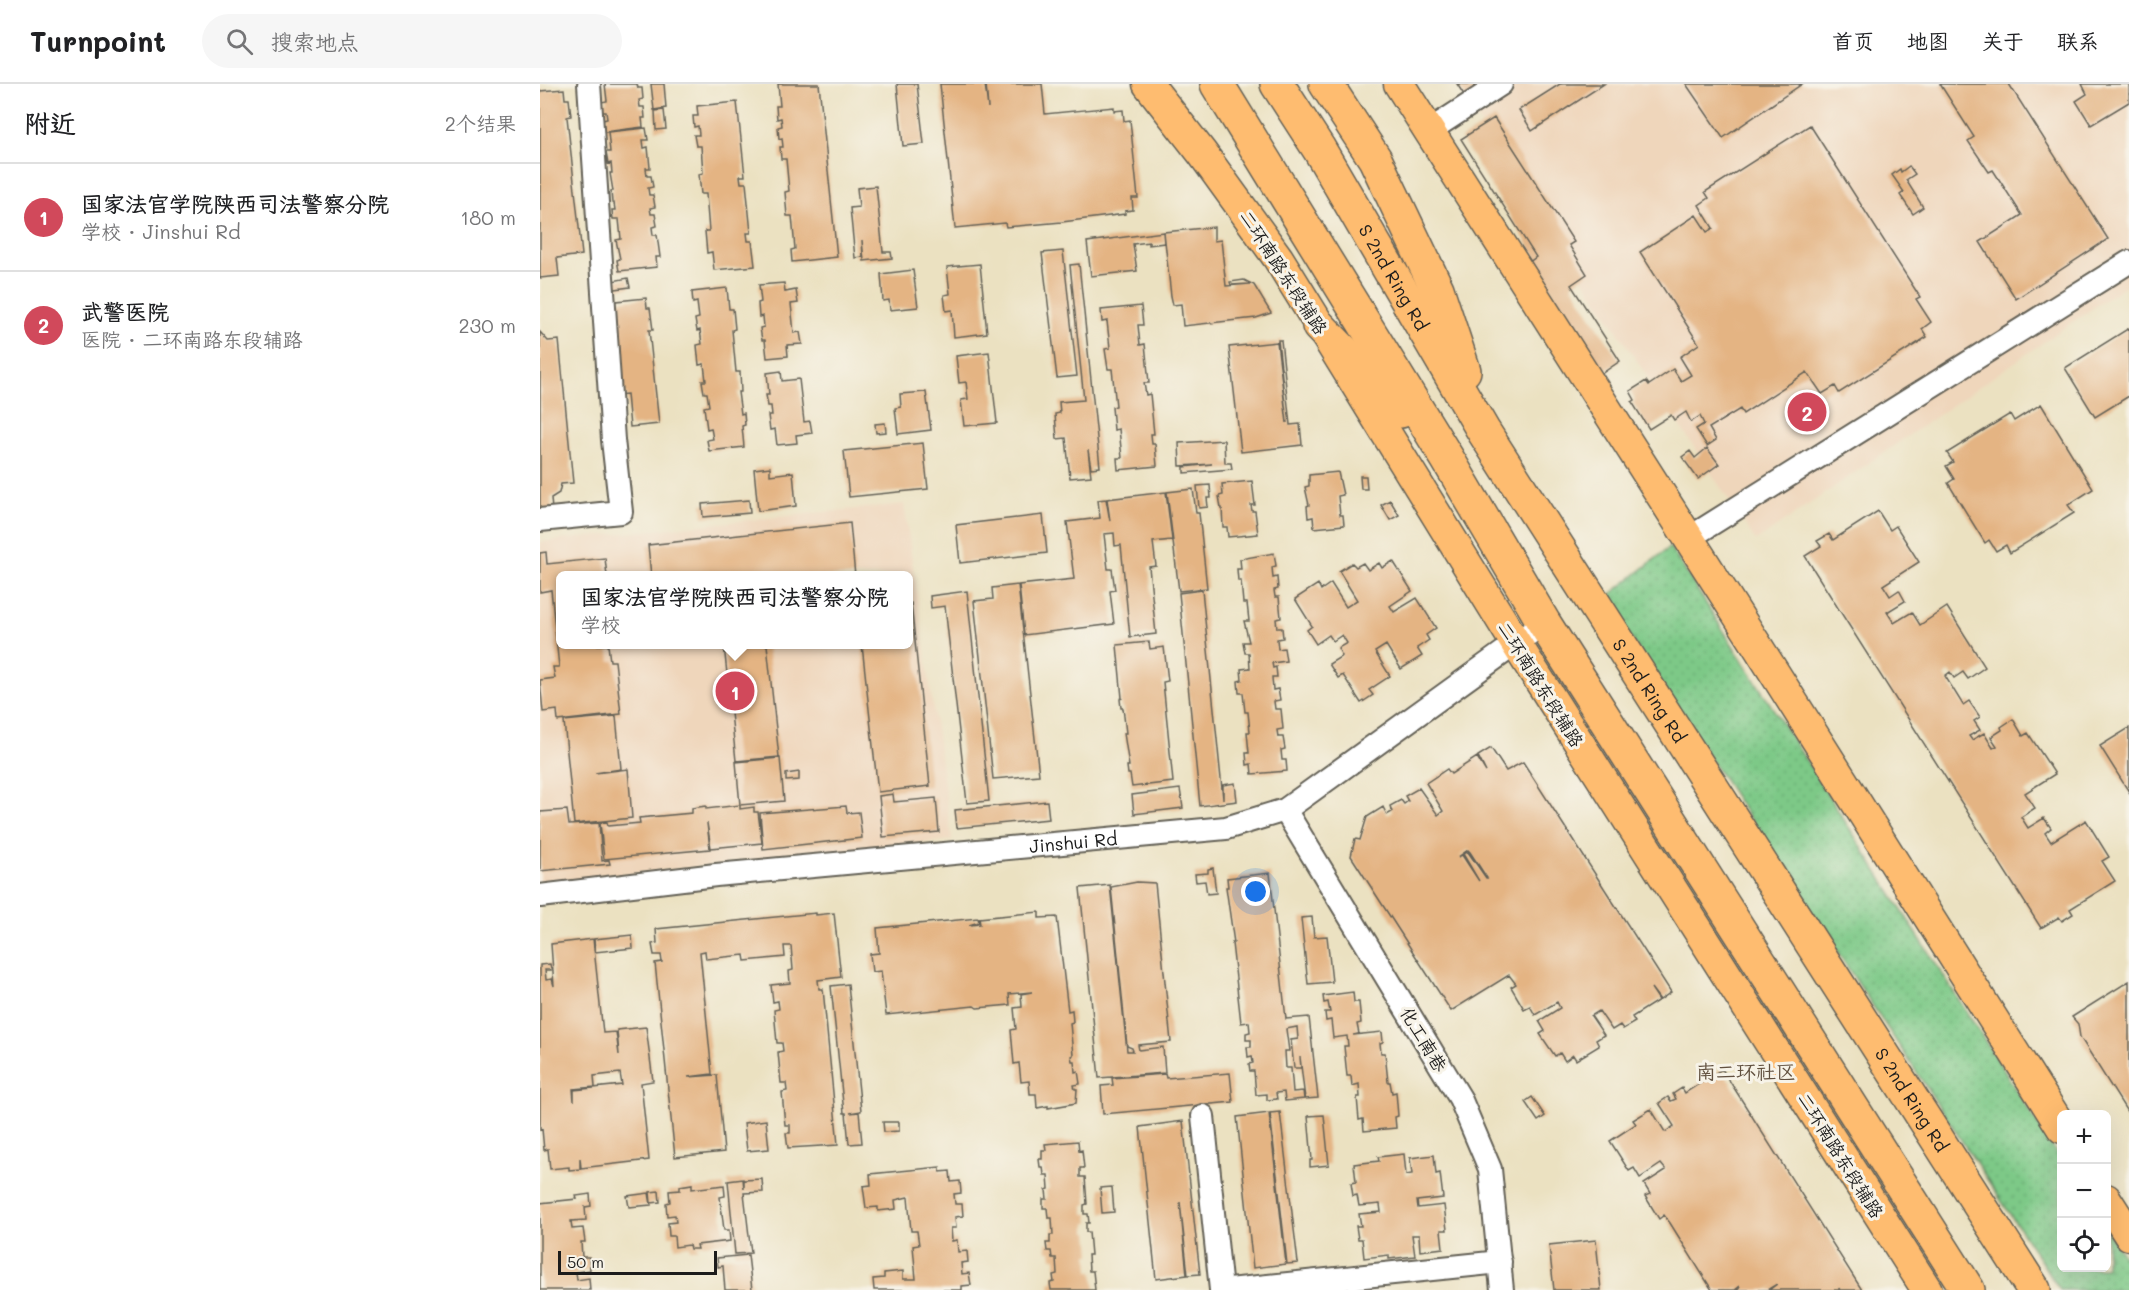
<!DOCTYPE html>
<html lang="zh">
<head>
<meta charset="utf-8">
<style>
	body { margin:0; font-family:Mali,"LXGW WenKai TC",sans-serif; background:#f6f6f6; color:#202124 }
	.controls { position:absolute; right:18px; bottom:18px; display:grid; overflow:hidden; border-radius:9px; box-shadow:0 6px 24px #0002 }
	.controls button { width:54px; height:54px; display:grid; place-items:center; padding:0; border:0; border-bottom:2px solid #e0e0e0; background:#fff; color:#202124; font:30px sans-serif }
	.scale { position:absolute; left:18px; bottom:15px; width:159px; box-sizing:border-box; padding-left:6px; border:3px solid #1c1c1c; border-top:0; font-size:16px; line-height:21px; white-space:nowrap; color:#1c1c1c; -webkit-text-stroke:4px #f7f3e8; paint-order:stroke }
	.you { position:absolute; left:716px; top:808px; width:21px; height:21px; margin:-15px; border:4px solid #fff; border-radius:50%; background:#1a73e8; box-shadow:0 0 0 9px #1a73e833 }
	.badge { display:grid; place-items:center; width:39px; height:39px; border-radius:50%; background:#d1495b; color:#fff; font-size:20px; font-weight:700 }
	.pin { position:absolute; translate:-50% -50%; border:3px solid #fff; box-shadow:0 2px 6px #0006 }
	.popup { position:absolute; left:16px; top:487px; width:357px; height:78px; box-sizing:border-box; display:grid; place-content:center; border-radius:9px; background:#fff; filter:drop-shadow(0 2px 4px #0005); font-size:20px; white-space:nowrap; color:#757577 }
	.popup b { font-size:22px; color:#202124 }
	.popup::after { content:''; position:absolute; left:50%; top:100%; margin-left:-12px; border:12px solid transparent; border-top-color:#fff }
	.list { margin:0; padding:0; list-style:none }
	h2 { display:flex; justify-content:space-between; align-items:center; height:78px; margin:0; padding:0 24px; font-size:26px }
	h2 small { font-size:20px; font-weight:400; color:#757577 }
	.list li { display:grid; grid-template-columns:39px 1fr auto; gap:18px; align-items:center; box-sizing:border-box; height:108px; padding:0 24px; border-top:2px solid #e0e0e0 }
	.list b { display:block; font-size:22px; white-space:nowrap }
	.list p { margin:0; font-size:20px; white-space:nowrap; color:#757577 }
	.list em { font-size:20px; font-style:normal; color:#757577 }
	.icon { flex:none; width:33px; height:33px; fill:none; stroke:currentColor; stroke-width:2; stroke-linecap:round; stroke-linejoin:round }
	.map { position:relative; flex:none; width:1589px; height:1206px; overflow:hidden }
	header { display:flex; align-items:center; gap:36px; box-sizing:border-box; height:84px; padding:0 30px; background:#fff; border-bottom:2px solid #e0e0e0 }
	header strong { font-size:28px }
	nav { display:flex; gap:33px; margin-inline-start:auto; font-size:21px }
	.search { width:420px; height:54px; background:#f6f6f6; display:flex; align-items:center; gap:15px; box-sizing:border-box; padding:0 21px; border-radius:33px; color:#757577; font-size:22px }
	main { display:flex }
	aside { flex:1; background:#fff }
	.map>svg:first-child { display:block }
</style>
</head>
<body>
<header>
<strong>Turnpoint</strong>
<div class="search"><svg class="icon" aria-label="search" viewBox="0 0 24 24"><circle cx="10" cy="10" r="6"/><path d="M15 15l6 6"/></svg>搜索地点</div>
<nav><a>首页</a><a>地图</a><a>关于</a><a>联系</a></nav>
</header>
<main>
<aside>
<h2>附近<small>2个结果</small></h2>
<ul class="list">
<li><span class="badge">1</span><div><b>国家法官学院陕西司法警察分院</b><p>学校 · Jinshui Rd</p></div><em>180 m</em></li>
<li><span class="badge">2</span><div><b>武警医院</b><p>医院 · 二环南路东段辅路</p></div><em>230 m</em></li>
</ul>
</aside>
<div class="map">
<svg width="1589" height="1206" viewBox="0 0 1589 1206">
	<defs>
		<pattern id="grass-dots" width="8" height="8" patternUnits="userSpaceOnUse" patternTransform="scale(1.5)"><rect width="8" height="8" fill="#7dc987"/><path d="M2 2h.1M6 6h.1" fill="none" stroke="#6bac74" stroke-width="1.8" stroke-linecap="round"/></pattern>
	</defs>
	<rect width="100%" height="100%" fill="#f7f3e8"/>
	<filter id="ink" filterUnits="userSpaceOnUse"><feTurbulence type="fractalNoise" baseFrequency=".0167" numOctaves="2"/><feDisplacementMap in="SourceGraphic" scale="12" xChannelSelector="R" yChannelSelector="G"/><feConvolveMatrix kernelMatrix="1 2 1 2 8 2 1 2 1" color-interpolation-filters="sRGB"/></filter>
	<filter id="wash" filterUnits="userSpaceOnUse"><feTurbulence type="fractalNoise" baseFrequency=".008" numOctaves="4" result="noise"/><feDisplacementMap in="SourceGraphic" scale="24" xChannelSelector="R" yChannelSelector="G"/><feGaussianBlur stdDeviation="1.35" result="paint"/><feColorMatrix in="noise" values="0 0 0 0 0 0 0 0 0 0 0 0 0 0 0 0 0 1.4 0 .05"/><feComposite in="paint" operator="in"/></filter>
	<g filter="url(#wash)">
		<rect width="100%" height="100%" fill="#ebe1c1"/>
		<path fill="#efd6bb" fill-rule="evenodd" d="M961 0H1589V199L1216 457 928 21Z
			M364 420 412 756 0 800V458ZM21 492H369V560H21Z"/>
		<path fill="url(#grass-dots)" stroke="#4c7252" stroke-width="1.5" d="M1130 463 1521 1076 1522 1184H1566L1567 1146 1589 1181V1206H1520L1065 515Z"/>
		<g id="blocks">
			<path fill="#e4b483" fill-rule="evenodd" d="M65 0H97L98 4H102L103 15 99 16 100 23H104L105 34H102L103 43 64 48 63 36 67 35 66 28H62L61 18 67 17Z
				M111 0H124L126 24 114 26Z
				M238 0H279L297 173 252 178 251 166 255 165 252 132H247L245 108 249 107 246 75H241L240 63H243L242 54 239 55 238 43 242 42 241 34 237 35 236 22H240Z
				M357 0H377L384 60 363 62Z
				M400 0H445L448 24 446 0H502L505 30 574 23V27L583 26 584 37 590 36 598 114H592L593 126 585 127V130L522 138 466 143 465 139 415 144Z
				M917 0H955L928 17Z
				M1020 0H1064L992 47 979 26Z
				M1146 0H1262L1183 54Z
				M1400 0H1469L1568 155 1476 215 1440 158 1482 131 1453 86 1449 88 1428 57 1434 53Z
				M1542 0H1589V18L1551 41 1536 17 1547 10Z
				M24 5 25 15H29L31 32 27 33 42 171 17 174 19 192 0 194V7Z
				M197 18 205 92H200L201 99H206L211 149H207L208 157H212L215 182 174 186 172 168 167 169 165 147H169L166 110H161L159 90 163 89 161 62H156L154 51H159L158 42 154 43 153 32H158L157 22Z
				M124 26 126 45 116 46 115 27Z
				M954 34 1034 158 1029 161 1047 190 1031 201 1080 277 1061 290 988 179 996 173 921 55Z
				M1270 41 1380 213 1376 215 1391 238 1382 245 1387 253 1299 309 1295 302 1282 310 1267 288 1203 330 1200 325 1169 344 1176 356 1167 362 1156 345 1164 340 1160 332 1151 338 1146 328 1134 336 1131 331 1109 345 1092 318 1095 316 1090 307 1106 297 1109 301 1133 285 1141 297 1151 291 1140 273 1159 260 1100 168 1156 131 1167 148 1173 144 1159 121 1169 114 1165 108Z
				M106 44 108 56H103L104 64 108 63 110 84H106L107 92H111L113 103 108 104 109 111H113L115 123 110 124 111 130H115L117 142 112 143 113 151H117L120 173H116L117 183 79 187 77 176 80 175 76 156 81 155 79 135H73L72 126H75L74 119H72L71 107H73L70 89H72L71 79 68 80 66 68H70L68 48Z
				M1369 82 1375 90 1366 96 1383 123 1373 130 1360 111 1364 108 1352 91 1360 85 1361 88Z
				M336 102 343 168H351L352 174 324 177 322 156 323 173 315 174 310 124 319 123 317 104Z
				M674 143V157L681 156 686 202 710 200 691 201 690 198 704 196 714 201 731 229 716 234 643 242 641 220 633 221 631 212 624 148Z
				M623 148 624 159 609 161V158L593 160 597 187 551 192 547 158Z
				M523 167 537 292 517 294 502 169Z
				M440 180 447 249 414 253 412 226 406 227 404 211 410 210 407 183Z
				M539 180 560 383 551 384 548 366 551 392 530 394 526 354 517 355 515 330 520 329 519 318 544 316 530 181Z
				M373 186 378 223 350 226 349 216 343 217 341 190Z
				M88 194 90 203 68 206 67 198Z
				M244 199 245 208 256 206 258 219 251 220 254 249 260 248 262 260 247 261 248 272 227 274 225 256H222L220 244 224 243 223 232 219 233 218 219 221 218 219 201Z
				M187 204 189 225H193L195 245 192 246 196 288H200L201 308H198L201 330 204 329 205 341 202 342 204 363 169 367 167 356 173 355 171 344 167 345 164 323 169 322 167 309H164L162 297H166L164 280 159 281 157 261 162 260 160 246 157 247 155 235 159 234 157 218 153 219 152 208Z
				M106 214 107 224H110L113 246H109L119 340 90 343 87 310 76 311 66 218Z
				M601 222 603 241H598L600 261 605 260 609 299H604L606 311 610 310 614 350H611L612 360H615L617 382 578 386 577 374H582L579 345 574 346 572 323 576 322 572 285H568L565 265 570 264 567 237 562 238 561 226Z
				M1589 244V312L1555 333 1525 284Z
				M0 248 8 257 19 256 33 399 21 400 19 409 11 414 12 426 0 427Z
				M738 256H741L750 341 760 340 762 361 701 368 689 263 737 258 747 339Z
				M449 268 457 339 424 342 421 316 428 315 426 298 419 299 416 272Z
				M241 287 242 297 259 295 264 338 270 337 272 349 256 351 257 359 237 361 235 345 230 346 228 331H232L231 322H228L226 311H229L227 289Z
				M386 308 391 346 358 350 355 324 361 323 360 310Z
				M1501 320 1553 405 1528 421 1534 429 1470 469 1466 461 1456 467 1449 456 1445 459 1408 399 1414 395 1406 382 1413 378 1407 369 1470 330 1474 337Z
				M345 339 346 348 336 349 335 340Z
				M684 356 685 379H691L692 385 644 389V383L672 380 640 382 639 359Z
				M383 359 388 405 309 413 304 367Z
				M1167 364 1179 380 1158 395 1142 373 1150 367 1155 374Z
				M230 383V391L253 388 256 422 218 427 214 385Z
				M798 388 803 411 798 412 800 431H803L804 441 774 444 773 433 768 434 767 422 769 421 765 403 769 402V391Z
				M820 392H826L827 405H821Z
				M712 397 715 421H711L712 427H715L718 450 688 453 687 443H683L682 424H681L679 412 683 411 682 400Z
				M670 401 671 414H667L668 423 659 424 657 402Z
				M653 405 656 429H659L667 504 639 507 627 408Z
				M626 408 632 456 613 458 616 482 609 483 616 550 590 553 581 461 575 462 574 449 564 450 568 485H572L575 506 570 507 574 540 484 551 479 501 534 495 527 438 560 434 558 416 566 415 570 437 567 415Z
				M209 416 210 429 163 433 162 420Z
				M850 416 859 431 850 436 841 421Z
				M1338 427 1350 446 1356 442 1379 478 1343 501 1350 512 1359 506 1365 517 1347 528 1354 539 1372 528 1380 541 1407 523 1445 583 1428 595 1423 588 1414 594 1410 588 1405 592 1423 621 1429 617 1440 633 1434 637 1440 646 1429 652 1432 656 1444 649 1453 664 1457 662 1451 653 1462 646 1461 643 1473 635 1483 652 1488 649 1515 690 1485 709 1495 724 1481 733 1488 744 1504 734 1511 744 1505 749 1511 758 1546 736 1569 773 1562 777 1575 797 1530 825 1533 830 1522 837 1519 833 1501 844 1265 472 1281 462 1277 457 1289 450 1293 456Z
				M503 431 507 469 420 479 416 441Z
				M310 439 315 492H111L108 461Z
				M6 468 7 480 65 474 67 492H21V561H68L70 577H75L81 630 18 637 17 626 3 628 0 596 15 594 13 583H19L11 506 0 508V469Z
				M734 469 736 482 732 483 733 494 737 493 738 505 734 506 735 513H739L741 534 736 535 737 544H742L743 554 737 555 738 565 744 564 746 577 732 579 733 584 736 583 737 593H732L733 606 738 605 740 616 734 617 735 625H741L743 645 737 646 738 653H743L745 665 741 666 742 676H746L747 687 712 690 711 680 707 681 706 669H709L707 648H710L708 628H705L703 609H699L698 597 702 596 701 585 710 584 709 569H705L703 558H709L704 537H709L707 519H703L701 497H698L697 485H701L700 475Z
				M853 477 872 507 850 522 854 528 877 514 896 544 886 551 889 556 877 564 882 572 861 585 846 561 835 568 850 592 829 606 833 611 821 619 803 591 798 594 789 580 802 572 798 564 807 559 802 551 793 557 789 551 776 560 767 546 772 542 755 515 778 500 781 506 791 499 806 523 817 516 799 487 812 479 816 483 823 479 828 486 839 479 842 484Z
				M478 501 499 691 453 695 434 517 453 515 452 504Z
				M662 506 683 715V701L695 699 697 717 660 722 639 509Z
				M427 507 449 717 427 719 405 522 391 524 390 512Z
				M369 519H371L390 702 338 708 322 561H369Z
				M609 558 610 565 624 563 628 597 623 598 633 698 592 703 590 690H588L587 682H589L584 649H586L583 624H581L580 615 582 614 577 561Z
				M184 561H227L239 673 196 677Z
				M76 632 81 685 55 689 88 685 92 734 34 740 24 637Z
				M1589 644V708L1560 662Z
				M951 664 966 687 983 678 1131 908 1120 916 1111 904 1119 916 1092 933 1095 938 1083 945 1080 941 1072 946 1059 927 1051 932 1064 951 1056 956 1059 962 1036 976 1033 971 1025 977 1020 969 1015 972 1000 950 1005 947 999 937 1020 924 1017 918 995 931 990 922 984 925 971 903 976 900 969 891 911 927 811 772 815 755 820 756 827 733 843 723 847 731 852 728 850 722 861 716 864 720 868 717 865 712 879 704 898 731 903 727 886 699 907 685 911 690 937 673 946 688 938 672ZM928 766 930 768 947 794H946L928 768 923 770 939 797 922 771 918 773Z
				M240 674 244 717 200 721 196 678Z
				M259 688V696L246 697V690Z
				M640 705 643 724 594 730 592 711Z
				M353 710 354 718 396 714 399 748 343 753 339 712Z
				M507 717 509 735 417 744 415 726Z
				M200 721V725L214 723V728H218L222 759 171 764 167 739 170 765 64 775 60 739 67 738 68 742 100 739 99 734 152 729V724L166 722V725Z
				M306 722 307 729 319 728 322 754 223 765 220 729Z
				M27 726 29 741 59 739 62 777 69 776 70 780 0 787V728Z
				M673 784 676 809 667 810 665 797 656 798 655 790 668 789V785Z
				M730 789 746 935 769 933 778 1014 765 1015 760 973 761 984H754L751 956 758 955 757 943 746 945 749 967H745L746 984H751L753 1008 763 1007 764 1015 745 1017 744 1008 736 1009 737 1015 727 1016V1010L716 1011 714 987H710L709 980 713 979 712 972 708 973 707 963H711V956H706V949L710 948 709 938 701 939 692 859H694L686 803H688L687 794Z
				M597 798 615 799 631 958 598 961 599 966 623 963 625 989 559 994 540 804 570 801 587 967H593L592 964 587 962 571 803Z
				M499 828V834L517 833 528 927 532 926 533 938 530 939 533 971 531 972 532 977H534L535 988 538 987 540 1000 534 1001 535 1005H537L536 1019 508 1024V1022L497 1024 496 1010H490L489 997 481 998 479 979 474 980 471 946 476 945 474 924 482 923 481 910 492 908 469 910 470 921 437 924 434 922 346 931 341 887 332 888 330 870 339 869 337 844 438 834 439 838 429 841 440 840 439 834Z
				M276 829V831L294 829 301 893 278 896 279 905H283L298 1061 248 1064 246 1049H250V1041H245L242 1008 247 1007 246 999H241L238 968 243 967 242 959H237L234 926 239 925 238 917 233 918 231 901 250 899 249 887 253 886 251 862H244L245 873 205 877 204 871 166 875 165 867 160 868 172 990 148 993 177 991 184 1068 135 1073 115 879 122 878 121 871H114L112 860 117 859 116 845Z
				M772 833 774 853 787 852 792 898 768 900 761 834Z
				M92 851 93 864 55 868 54 855Z
				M53 855 63 949 76 948 79 971 77 946 106 943 113 997 101 999 109 1076 41 1084 40 1074V1085L29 1086V1083L10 1085 8 1065 4 1066 2 1045 0 1046V881L10 880 11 886H5L6 896 12 895 14 902 11 860ZM80 989 82 1001 34 1006V1017L33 1005 55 1003 54 992Z
				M1589 897V1031L1540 953 1538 940 1532 933Z
				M308 900 321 1027 310 1029 319 1028 322 1059 309 1060 306 1029H304L291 902Z
				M813 908 814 918H819L821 939 817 940 819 950 813 951 842 948 843 958 840 959 841 969H845L848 998H850L852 1009 856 1008 858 1032 855 1033 856 1044 824 1047 823 1035 819 1036 817 1013H820L819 1000 812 1002 811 992H807L804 962H808L807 952 793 954 791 936 786 937 785 928H790L788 918 784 919 783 912Z
				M1182 985 1322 1206H1300L1299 1204V1206H1229L1237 1200 1227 1206H1197L1200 1202 1195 1206H1172L1130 1139 1124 1131 1119 1135 1105 1112 1110 1110 1104 1100 1126 1086 1121 1080 1100 1094 1094 1084 1089 1087 1070 1057 1096 1040 1093 1036 1111 1025 1125 1048 1134 1042 1119 1019 1128 1013 1131 1017 1136 1015 1133 1010 1142 1004 1145 1009Z
				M690 989 693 1018 563 1030 561 1002 573 1001 572 994 625 990 626 994Z
				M992 1013 1005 1032 998 1037 985 1018Z
				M740 1028 758 1179 747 1180 730 1029Z
				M729 1029 746 1180 713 1184 697 1033Z
				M784 1031 789 1081 770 1083V1076H772L768 1032Z
				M226 1036 229 1065 207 1067 204 1039Z
				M643 1037 660 1190 648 1191 640 1118 647 1191 616 1195 600 1043Z
				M343 1038H359V1047L344 1048Z
				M538 1057 539 1067 542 1066 544 1084H540V1093H545L547 1120 544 1121V1130H548L549 1139H546V1148H549L551 1171H548L549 1187H553L555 1206H511L510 1199 514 1198 513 1191 517 1190 516 1174H512L511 1167H507L506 1159H510V1151H513L512 1134H508L507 1124H503V1115H507L506 1106 509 1105 508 1091H504L503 1083H500L499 1075H502V1066H506L505 1060Z
				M864 1070 866 1091 872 1090 870 1074 894 1071 896 1090 900 1089 903 1114 877 1117 878 1124 904 1121 907 1146H901L903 1164 880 1167 879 1151H872L875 1172 849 1175V1171L824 1174 822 1155H818L816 1142H821L819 1130 841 1128 840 1120 819 1122 817 1111 813 1112 811 1099 816 1098 814 1080 839 1077 838 1073Z
				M400 1083V1088L410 1087 411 1098 420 1097 421 1109 414 1110 415 1120H422L423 1132 415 1133 416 1144H411L412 1157 417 1156 418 1168 427 1167 428 1178 421 1179 422 1190 429 1189 431 1201 422 1202V1206H334L333 1195 344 1194V1189L363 1187V1195H376L373 1162 379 1161 377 1147H371L368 1113 355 1116 356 1125 338 1127V1123L326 1124 323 1102 331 1101 330 1090Z
				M203 1095 204 1105V1096L222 1095 223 1108 204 1109 211 1169 195 1170 188 1097Z
				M152 1100V1105L184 1101 185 1112 180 1113 184 1146H189L190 1157 157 1161 158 1165H150L149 1161 135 1163 134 1152H129L128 1139 136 1138 135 1131 127 1132 126 1119 130 1118 129 1107 140 1106V1102Z
				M572 1103 574 1128 562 1129 560 1104Z
				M119 1107 120 1118 111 1119 110 1108Z
				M109 1109 111 1121 89 1123 87 1112Z
				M50 1110 51 1122 45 1123 46 1136 31 1137 32 1145 43 1144 45 1158H41L42 1173H49L50 1186 36 1188 37 1196 49 1194 50 1206H0V1119L37 1115 36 1112Z
				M1056 1156 1061 1206H1014L1009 1161Z
				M208 1171 212 1206H185L183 1182 178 1183 177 1174Z"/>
		</g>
	</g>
	<g filter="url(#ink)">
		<use href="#blocks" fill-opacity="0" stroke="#646156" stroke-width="1.5"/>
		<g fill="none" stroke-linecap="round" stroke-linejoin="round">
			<g stroke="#646156" stroke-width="26">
				<g id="minor">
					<path d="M889 47 961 0"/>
					<path d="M0 436 81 428 73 356 49 0"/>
					<path d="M1149 454 1589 178"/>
					<path d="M745 726 920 1014 950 1085 962 1206"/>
					<path id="s1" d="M0 812 176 791 686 744 745 726 1004 539"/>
					<path d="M663 1032 681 1206"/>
					<path d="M689 1206 960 1178"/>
				</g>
			</g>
			<g stroke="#646156" stroke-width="33">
				<path id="major" d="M608 0 662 69 738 174 975 558 1387 1206
					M859 0 1218 563 1522 1044
					M1566 1115 1589 1151"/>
			</g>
			<g stroke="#646156" stroke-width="36">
				<g id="highway">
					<path d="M677 0 907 374 1004 539 1428 1206"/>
					<path id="s2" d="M737 0 779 65 944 348 1494 1206"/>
					<path d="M786 0 835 75 897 205 924 287"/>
					<path d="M779 242 861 327"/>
				</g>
			</g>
			<use href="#minor" stroke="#fff" stroke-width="22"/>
			<use href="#major" stroke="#febc70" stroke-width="30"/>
			<use href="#highway" stroke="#febc70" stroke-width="33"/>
		</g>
	</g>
	<g text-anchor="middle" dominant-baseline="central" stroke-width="6" stroke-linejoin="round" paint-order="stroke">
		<g font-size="18" fill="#1c1c1c" stroke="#f7f3e8">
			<text transform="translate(744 188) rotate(57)">二环南路东段辅路</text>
			<text stroke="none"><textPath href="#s2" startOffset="226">S 2nd Ring Rd</textPath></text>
			<text transform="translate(1001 600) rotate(58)">二环南路东段辅路</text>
			<text stroke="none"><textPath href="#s2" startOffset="712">S 2nd Ring Rd</textPath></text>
			<text stroke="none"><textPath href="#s1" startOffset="536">Jinshui Rd</textPath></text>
			<text transform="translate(884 955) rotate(59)">化工南巷</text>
			<text stroke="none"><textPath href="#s2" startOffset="1198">S 2nd Ring Rd</textPath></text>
			<text transform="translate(1301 1071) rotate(58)">二环南路东段辅路</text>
		</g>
		<g font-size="20" fill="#625140" stroke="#f7f3e8">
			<text x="1206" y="987">南二环社区</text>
		</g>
	</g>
</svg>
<div class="controls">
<button>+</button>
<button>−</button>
<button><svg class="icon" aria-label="locate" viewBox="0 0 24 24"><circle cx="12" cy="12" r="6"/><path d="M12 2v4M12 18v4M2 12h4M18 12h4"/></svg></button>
</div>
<div class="scale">50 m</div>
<div class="you"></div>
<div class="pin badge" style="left:195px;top:607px">1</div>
<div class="popup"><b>国家法官学院陕西司法警察分院</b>学校</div>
<div class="pin badge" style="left:1267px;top:328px">2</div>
</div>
</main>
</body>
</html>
